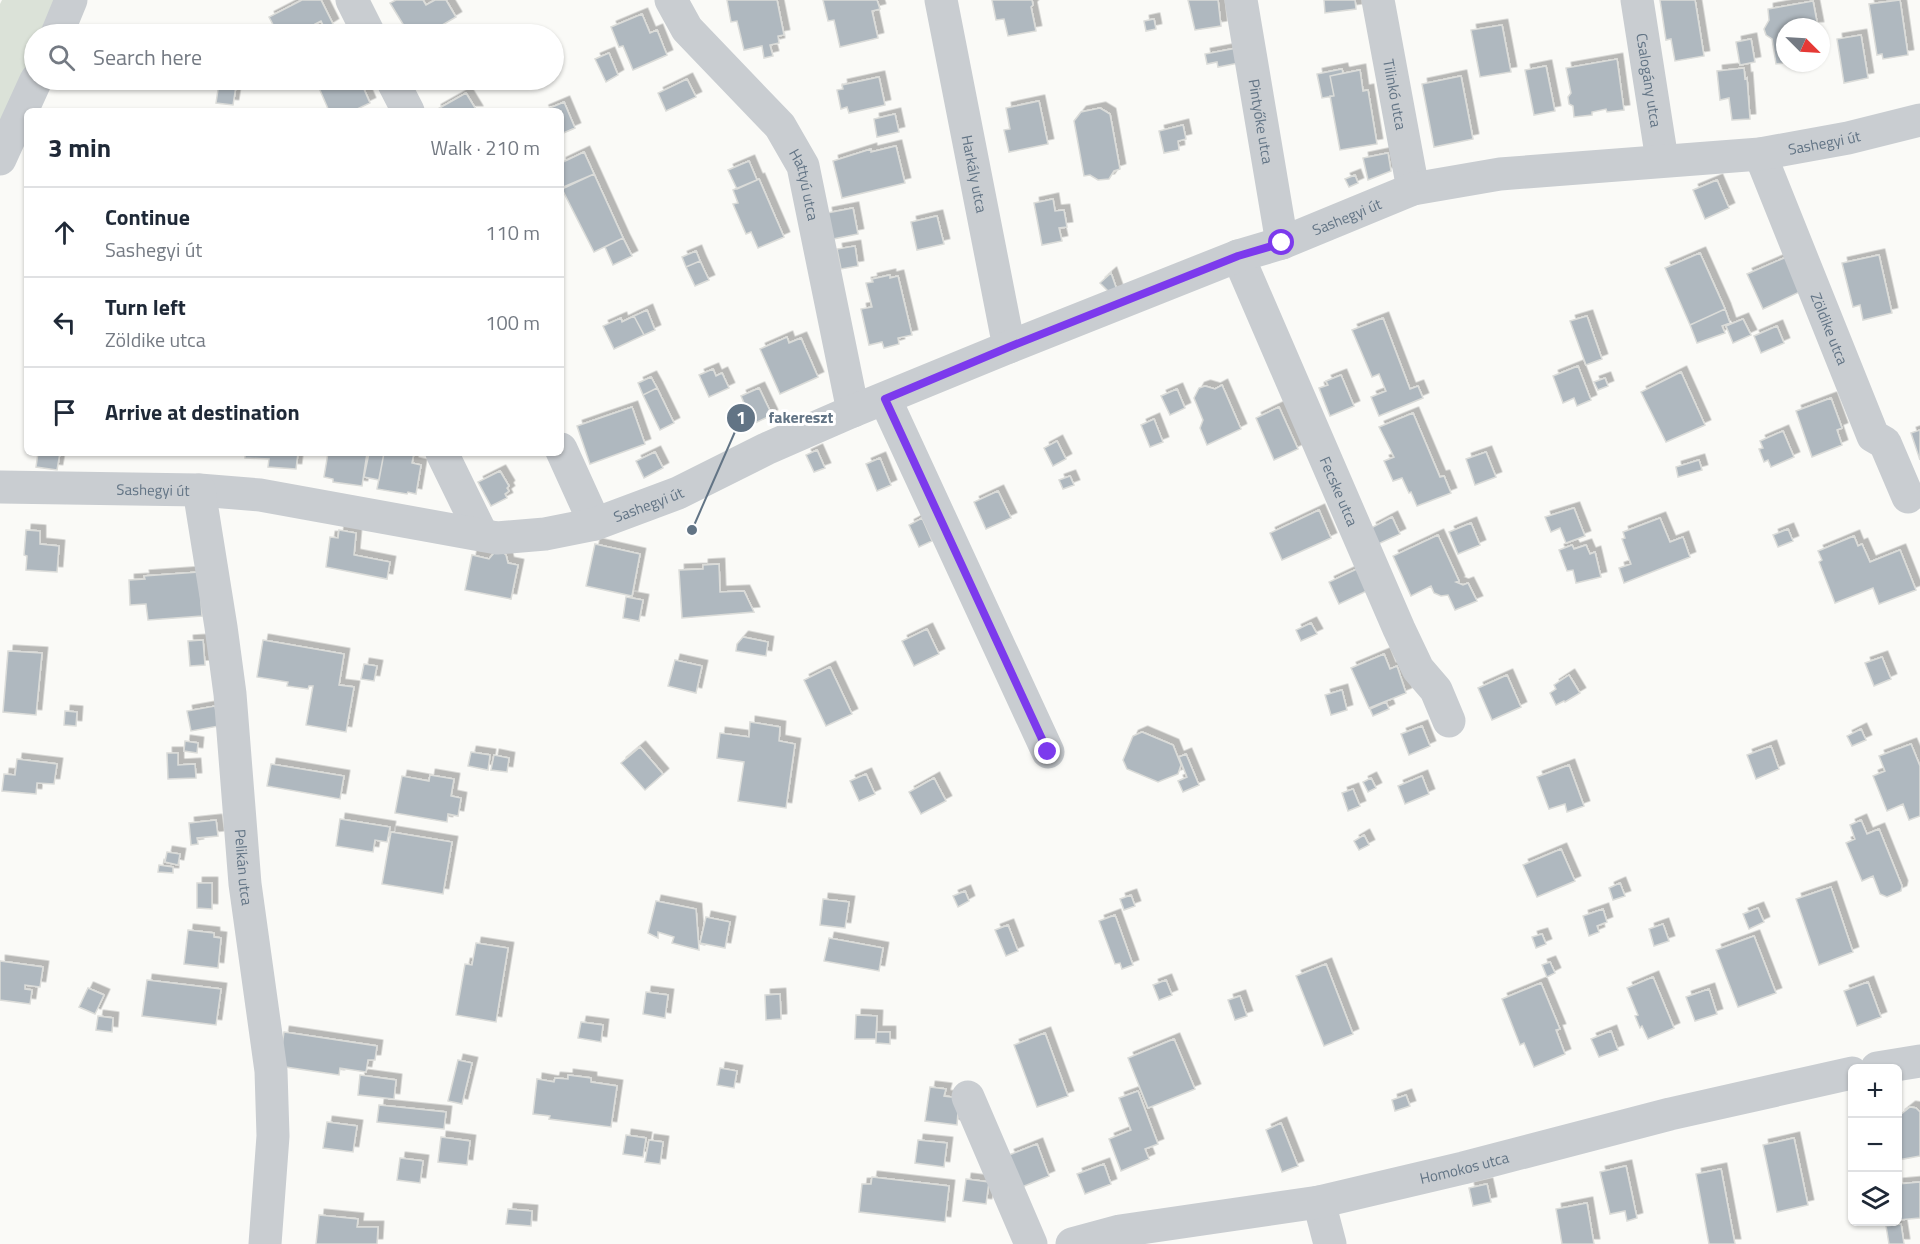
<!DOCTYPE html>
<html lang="en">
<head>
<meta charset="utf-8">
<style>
	body { margin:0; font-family:"Titillium Web",sans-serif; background:#f6f6f7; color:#1f2937 }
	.controls { position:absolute; right:18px; bottom:18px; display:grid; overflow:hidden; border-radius:9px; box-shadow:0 2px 4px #0004 }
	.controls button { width:54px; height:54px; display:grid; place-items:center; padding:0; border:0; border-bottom:2px solid #e0e1e3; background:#fff; color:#1f2937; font:30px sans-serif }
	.compass { position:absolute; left:1776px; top:18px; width:54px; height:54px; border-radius:50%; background:#fff; box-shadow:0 2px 4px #0004; rotate:114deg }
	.stop { position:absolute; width:18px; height:18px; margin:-14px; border:4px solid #7c3aed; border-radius:50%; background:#fff }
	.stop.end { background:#7c3aed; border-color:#fff; box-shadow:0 2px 6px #0008 }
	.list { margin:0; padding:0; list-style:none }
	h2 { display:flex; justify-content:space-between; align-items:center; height:78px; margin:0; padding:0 24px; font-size:26px }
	h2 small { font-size:20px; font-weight:400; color:#747a83 }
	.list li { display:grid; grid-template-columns:39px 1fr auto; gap:18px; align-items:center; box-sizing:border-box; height:90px; padding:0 24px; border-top:2px solid #e0e1e3 }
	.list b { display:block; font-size:22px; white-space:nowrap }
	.list p { margin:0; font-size:20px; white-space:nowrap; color:#747a83 }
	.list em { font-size:20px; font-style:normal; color:#747a83 }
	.icon { flex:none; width:33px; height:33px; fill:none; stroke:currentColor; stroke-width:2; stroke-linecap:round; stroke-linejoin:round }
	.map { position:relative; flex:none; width:1920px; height:1244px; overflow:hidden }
	.search { position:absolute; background:#fff; box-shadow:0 2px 4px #0004; left:24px; top:24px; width:540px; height:66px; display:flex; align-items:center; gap:15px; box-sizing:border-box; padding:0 21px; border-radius:33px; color:#747a83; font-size:22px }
	.panel { position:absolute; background:#fff; box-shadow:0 2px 4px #0004; left:24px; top:108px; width:540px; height:348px; border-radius:9px }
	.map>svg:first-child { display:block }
</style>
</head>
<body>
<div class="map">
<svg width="1920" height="1244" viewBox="0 0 1920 1244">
	<defs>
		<filter id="shadow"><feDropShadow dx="5.5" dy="-5.5" stdDeviation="0" flood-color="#0004"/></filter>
	</defs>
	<rect width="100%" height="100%" fill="#fafaf7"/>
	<path fill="#dbe2d8" d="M2 0H65L51 34H34V76L0 143V4Z"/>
	<path fill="#afb8bf" stroke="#dbdcd9" stroke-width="1.5" filter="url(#shadow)" d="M302 0H321L333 24 325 29 321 21 315 24 321 34H278L269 17Z
		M396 0H423L426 5 435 0H446L456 17 427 34H409L390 3Z
		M727 0H777L784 35 778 36 779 43 770 45 773 56 764 58 762 46 744 50 737 21 731 22Z
		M823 0H877L880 9 872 11 878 38 840 47 834 20 828 21Z
		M992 0H1032L1033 5 1031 7 1036 31 1008 36 1004 19 996 20Z
		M1188 0H1218L1221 26 1195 30Z
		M1324 0H1355L1356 9 1325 13Z
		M1660 0H1695L1704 56 1675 61 1671 39 1666 40Z
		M1900 0 1908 55 1883 59 1882 54 1877 55 1869 4Z
		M1813 1 1818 27H1785V63L1776 64 1772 39 1766 35 1764 29 1769 20 1768 9Z
		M642 14 650 33 657 30 667 55 633 70 623 46 619 47 611 27Z
		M1154 19 1156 29 1146 31 1144 21Z
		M1502 25 1511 72 1480 77 1471 30Z
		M1861 35 1868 78 1844 83 1837 39Z
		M1751 39 1755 62 1740 65 1736 42Z
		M1237 48 1239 63 1218 67 1217 62 1207 64 1205 54Z
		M609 53 618 75 606 82 595 59Z
		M1617 59 1624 110 1607 112 1606 109 1592 112V115L1574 117 1573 106 1569 104 1568 97 1571 93 1566 68Z
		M1546 66 1555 111 1534 115 1525 70Z
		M1744 68 1745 79 1747 78 1750 119 1732 120 1729 98 1720 100 1717 71Z
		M1342 69 1343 73 1330 76 1334 96 1322 98 1317 74Z
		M1360 70 1363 91 1368 90 1377 144 1340 150 1330 96H1334L1330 76Z
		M1461 76 1473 139 1434 147 1422 84Z
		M879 77 885 105 849 113 847 107 841 109 837 90 843 89 842 85Z
		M687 79 696 97 666 111 658 93Z
		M319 80H360L370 103 353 111H329L316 81Z
		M219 83 236 86 233 105 216 103Z
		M466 93 477 111H436V110Z
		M1039 101 1048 144 1009 152 1004 130 1010 129 1006 108Z
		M564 102 575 128 561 134V111H543Z
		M1100 108 1110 114 1120 169 1114 171 1109 179 1098 180 1090 175 1084 176 1074 121 1081 112Z
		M895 114 899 132 877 137 874 119Z
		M1183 125 1186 139 1178 141 1179 150 1164 153 1159 131Z
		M896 146 905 183 842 198 833 161 871 149V152Z
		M584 152 594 174 561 188V163Z
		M1388 153 1391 171 1368 180 1363 158Z
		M749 161 757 180 737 189 728 170Z
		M594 174 623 238 594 252 562 189Z
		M1355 175 1358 183 1349 187 1345 179Z
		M759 179 784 237 758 248 751 232 746 234 733 204 738 203 733 190Z
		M1717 180 1729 208 1705 219 1693 190Z
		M1053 199 1055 211 1064 210 1067 227 1059 228 1062 241 1042 245 1034 203Z
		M853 208 858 234 833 239 827 213Z
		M937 216 944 244 917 250 911 222Z
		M623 238 632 256 613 265 605 247Z
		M855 246 858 266 841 269 837 249Z
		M696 251 700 261 686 267 682 257Z
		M1700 253 1725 309 1690 325 1665 268Z
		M1791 255 1806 289 1763 309 1747 274Z
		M1879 255 1892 313 1863 320 1860 305 1853 307 1842 263Z
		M700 261 709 280 695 286 686 267Z
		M1111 273 1117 290 1111 294 1100 283Z
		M890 275V278L898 276 912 335 898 338 899 344 884 348 882 342 869 345 861 309 872 307 866 283 873 282 872 279Z
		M1725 309 1730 323 1722 326 1725 333 1697 343 1690 325Z
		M647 310 655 330 644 335 634 316Z
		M634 316 644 335 614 349 603 326 621 318 622 322Z
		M1587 316 1602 359 1586 365 1570 321Z
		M1383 318 1410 389 1418 386 1423 398 1379 416 1371 397 1386 391 1379 374 1372 377 1352 330Z
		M1743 319 1751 335 1733 343 1726 326Z
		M1777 326 1784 343 1761 353 1754 336Z
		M787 337 789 343 801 338 818 377 780 394 760 349Z
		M1578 366 1591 400 1577 406 1574 398 1563 403 1553 376Z
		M713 369 716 376 722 373 729 388 709 397 699 375Z
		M1681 372 1705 425 1666 442 1641 392Z
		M1341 375 1354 406 1330 416 1319 388 1328 385 1326 381Z
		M651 377 657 388 643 395 638 383Z
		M1605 378 1608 386 1598 390 1594 382Z
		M1222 385 1241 429 1207 445 1200 428 1203 420 1194 398 1199 388 1205 386 1215 389Z
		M657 388 674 423 660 430 643 395Z
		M759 388 772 415 753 424 741 396Z
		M1177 389 1185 408 1170 415 1161 396Z
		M1831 398 1842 428 1837 430 1842 445 1812 457 1796 411Z
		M632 407 645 444 590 464 577 426Z
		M1279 407 1298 449 1274 460 1256 418Z
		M1413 413 1440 477 1444 476 1451 493 1417 506 1411 492 1409 493 1402 478 1393 481 1384 461 1394 457 1379 427Z
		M1154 419 1163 442 1150 447 1141 425Z
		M1920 430V460L1911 433Z
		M1783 431 1794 457 1771 467 1768 460 1764 462 1759 449 1763 448 1760 441Z
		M1057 441 1066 459 1053 466 1044 448Z
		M817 450 825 468 814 472 806 455Z
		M655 452 663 468 644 478 636 461Z
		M1486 452 1496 477 1475 485 1466 459Z
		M38 453H60L57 470 36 467Z
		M245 453H298L296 469 268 467 269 459 245 458Z
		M328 453H367L362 486 333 482V479L324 477Z
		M369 453H384L379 480 364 477Z
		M384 453H414L412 463 421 465 416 494 408 492 407 494 377 489Z
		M880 458 891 485 877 491 866 464Z
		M1699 460 1702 470 1678 477 1676 467Z
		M500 471 509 486 507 488 509 491 505 494 507 498 491 506 478 482Z
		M1070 476 1074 485 1063 489 1059 480Z
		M998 491 1011 518 986 529 974 502Z
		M1574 508 1585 536 1566 543 1560 528 1551 532 1545 517Z
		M1319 510 1331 538 1282 560 1270 533Z
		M1392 517 1400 534 1378 544 1371 528Z
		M922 518 932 541 919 547 909 525Z
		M1660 518 1670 542 1683 537 1690 557 1624 583 1619 568 1631 564 1622 539 1625 538 1623 532Z
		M1471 523 1480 545 1458 554 1449 532Z
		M1788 529 1793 541 1778 547 1773 535Z
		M26 530 40 531V544L59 546 57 572 26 570 27 556 24 555Z
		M339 530 356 533 354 555 390 562 387 579 326 567 330 537 338 538Z
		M1438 535 1459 581 1456 582 1463 585 1468 583 1477 601 1455 610 1448 595 1441 596 1434 593 1431 586 1411 596 1393 556Z
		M1854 536 1858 546 1862 544 1870 562 1900 550 1916 590 1879 604 1873 588 1835 603 1819 562 1822 560 1818 551Z
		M595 544 640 554 632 596 586 586Z
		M1572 545 1574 549 1586 545 1590 554 1595 552 1601 577 1576 583 1573 570 1567 571 1559 550Z
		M502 552 506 555 508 563 518 565 511 599 465 590 472 555 489 559 494 553Z
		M719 564 720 592 744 591 754 612 682 618 679 570 703 569V565Z
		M1361 567 1371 589 1339 604 1329 582Z
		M199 572 202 616 148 620 146 604 130 605 129 580 145 579 144 576Z
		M626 597 643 600 639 621 623 618Z
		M1311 623 1317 634 1301 641 1296 630Z
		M927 629 939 654 914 666 902 641Z
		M743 637 768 642 766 656 736 651 737 644Z
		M203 640 205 665 190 666 188 641Z
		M263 640 344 654 339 685 354 687 346 732 306 725 313 686H309L308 689 287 686 288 682 257 677Z
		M8 651 42 653 36 715 3 712Z
		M1384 654 1390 669 1397 666 1406 693 1369 708 1351 668Z
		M1882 657 1891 679 1874 686 1865 663Z
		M675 660 702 666 696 693 668 686Z
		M364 664 377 666 374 681 361 679Z
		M830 667 852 714 826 726 804 680Z
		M1507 675 1521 707 1492 720 1478 688Z
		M1569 675 1580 693 1565 702 1564 701 1556 705 1550 693 1556 689 1554 685Z
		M1342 690 1347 710 1331 715 1325 695Z
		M1386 702 1389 709 1373 716 1370 709Z
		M215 706 219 726 191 731 187 711Z
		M65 711 77 712 76 726 64 725Z
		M750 722 780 727 779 741 795 744 786 808 738 801 744 762 717 758 720 733 749 737Z
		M1422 726 1430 746 1409 755 1401 734Z
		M1861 729 1866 740 1852 746 1847 736Z
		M1142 732 1173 745 1181 765 1178 774 1158 782 1127 769 1123 760 1133 736Z
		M185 741 198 743 197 753 184 751Z
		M1911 744 1920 766V816L1909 820 1903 804 1887 811 1873 776 1885 771 1879 756Z
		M1771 746 1779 769 1756 779 1747 755Z
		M640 747 663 774 645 790 621 763Z
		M471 752 490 755 488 770 468 766Z
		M167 753H178V765L195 764 196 778 168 779Z
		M1186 754 1199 785 1183 792 1178 781 1187 777 1179 757Z
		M494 755 509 758 507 772 491 770Z
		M17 759 57 764 54 784 37 783 36 794 2 791 4 774 15 775Z
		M271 764 344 776 340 799 267 786Z
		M1569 765 1584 806 1567 812 1565 804 1549 809 1537 777Z
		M866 774 875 794 859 801 850 781Z
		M430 775 454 779 451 796 461 798 458 816 448 814 447 822 395 813 402 776 429 781Z
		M1422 776 1429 794 1405 804 1398 786Z
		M934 778 946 801 921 814 909 792Z
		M1371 778 1376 788 1368 792 1363 782Z
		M1353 789 1360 806 1348 811 1342 793Z
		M340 819 390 827 387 842 375 840 373 852 336 846Z
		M216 820 218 836 197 838 198 844 191 845 189 823Z
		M1861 820 1867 834 1879 829 1902 886 1901 891 1887 897 1880 894 1873 876 1862 881 1846 843 1855 839 1850 825Z
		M391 832 452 842 443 894 382 884Z
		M1364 835 1369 845 1359 850 1354 841Z
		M1561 849 1575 881 1537 897 1523 865Z
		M167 852 180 854 178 865 165 862Z
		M159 865 173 867V873L158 872Z
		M197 883H212V909L197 908Z
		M1620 883 1625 896 1613 900 1609 888Z
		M1831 887 1853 952 1819 965 1796 899Z
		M965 891 969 901 958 907 953 896Z
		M1131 895 1135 906 1124 910 1120 899Z
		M823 899 849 902 845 928 820 925Z
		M656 901 696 909 699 950 672 943 674 937 658 932V938L648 933Z
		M1758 908 1764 922 1749 929 1743 914Z
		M1603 909 1607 922 1597 926 1599 932 1589 936 1583 916Z
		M1115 915 1133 965 1122 969 1120 963 1115 964 1099 921Z
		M706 917 730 922 725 948 700 943Z
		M1663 924 1669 941 1654 946 1649 929Z
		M1008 925 1018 951 1006 956 995 930Z
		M188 930 214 933V937L221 938 218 968 184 964Z
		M1542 934 1546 944 1536 948 1532 937Z
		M1754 936 1776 993 1738 1007 1716 950Z
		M829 938 883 948 879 971 824 961Z
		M476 943 508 948 496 1022 456 1015 465 964 472 965Z
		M0 961 43 967 40 987 25 985V989L32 990 30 1004 0 1000Z
		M1550 962 1555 973 1547 977 1542 965Z
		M1326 964 1353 1034 1324 1046 1296 976Z
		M1653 977 1674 1028 1648 1039 1642 1026 1640 1028 1635 1016 1638 1015 1627 988Z
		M147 980 221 989 216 1025 142 1016Z
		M1166 980 1172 995 1159 1000 1153 985Z
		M1868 982 1881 1017 1857 1026 1844 991Z
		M1541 983 1560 1029 1556 1030 1565 1054 1534 1067 1524 1043 1520 1045 1502 999Z
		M88 988 104 995 95 1014 79 1007Z
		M1709 989 1717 1014 1695 1021 1686 997Z
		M646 992 668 995 665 1018 643 1014Z
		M780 994 781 1019 766 1020 765 995Z
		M1240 996 1247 1016 1235 1020 1228 1000Z
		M856 1015 877 1016 876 1039H855Z
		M98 1016 113 1018 112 1032 96 1030Z
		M581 1022 603 1025 601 1042 578 1038Z
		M1611 1031 1618 1050 1599 1057 1591 1039Z
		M284 1032 377 1046 375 1060H368L366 1072 340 1068 339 1075 279 1066Z
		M876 1032H890V1044L876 1043Z
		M1045 1033 1068 1096 1037 1107 1014 1045Z
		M1174 1039 1195 1089 1148 1108 1128 1058Z
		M458 1060 472 1063 462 1104 448 1101Z
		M720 1068 737 1071 734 1088 717 1085Z
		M360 1075 396 1080 394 1099 358 1095Z
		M568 1075 591 1078V1082L617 1086 611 1127 549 1119 550 1116 533 1114 537 1079 554 1082 555 1078 568 1079Z
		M930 1087 946 1089 944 1096 959 1098 957 1125 925 1121Z
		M1138 1091 1158 1144 1145 1149 1149 1159 1121 1171 1109 1139 1131 1130 1119 1098Z
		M1406 1095 1410 1106 1395 1111 1392 1100Z
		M379 1105 446 1112 444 1129 377 1122Z
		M1910 1107 1916 1108 1920 1112V1156L1898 1160V1122L1901 1123 1900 1115Z
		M327 1122 357 1126 353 1152 323 1148Z
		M1281 1123 1298 1166 1282 1172 1266 1130Z
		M626 1135 646 1138 643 1157 623 1154Z
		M441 1137 470 1141 467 1165 438 1162Z
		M1794 1138 1808 1205 1777 1212 1763 1145Z
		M649 1140 663 1142 660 1164 645 1162Z
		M918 1140 947 1143 944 1167 915 1163Z
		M1037 1144 1049 1176 1022 1187 1009 1155Z
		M400 1158 423 1161 420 1183 397 1180Z
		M1104 1164 1111 1184 1085 1194 1077 1174Z
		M1626 1166 1637 1218 1627 1221 1625 1211 1610 1214 1600 1172Z
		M1721 1169 1735 1244H1709L1696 1174Z
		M872 1177 949 1186 945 1222 859 1212 862 1184H871Z
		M966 1179 989 1182 986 1204 963 1201Z
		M1920 1182V1218L1898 1220V1184Z
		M1487 1184 1491 1202 1473 1206 1469 1188Z
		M1587 1203 1594 1244H1562L1556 1209Z
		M508 1209 532 1211 531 1226 506 1224Z
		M319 1215 358 1219 357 1227H378L377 1244H316Z
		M1901 1224 1904 1244H1889L1886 1226Z"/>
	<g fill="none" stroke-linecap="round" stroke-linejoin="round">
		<g stroke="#c9cdd1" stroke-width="33">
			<path d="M352 0 369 34"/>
			<path id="s1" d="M671 0 687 29 780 126 803 166 853 411"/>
			<path id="s2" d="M941 0 1009 347"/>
			<path id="s3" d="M1241 0 1282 243"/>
			<path id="s4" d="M1378 0 1413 189"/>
			<path id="s5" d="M1637 0 1662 160"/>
			<path d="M57 34 71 0"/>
			<path d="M392 80 408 111"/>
			<path id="s6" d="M1760 154 1873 436 1885 443 1908 497"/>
			<path d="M0 159 36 80"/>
			<path id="s7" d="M1238 256 1399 629 1418 669 1436 690 1449 721"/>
			<path d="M885 399 1048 752"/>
			<path d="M561 449 595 524"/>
			<path d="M442 453 482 535"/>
			<path id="s8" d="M0 487 199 490 260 495 497 538 545 534 595 524 678 493 766 449 853 411 1009 347 1238 256 1282 243 1413 189 1500 174 1760 154 1848 138 1920 120"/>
			<path id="s9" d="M199 490 221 627 230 694 245 884 271 1071 273 1136 265 1244"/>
			<path d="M1877 1068 1920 1061"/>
			<path d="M968 1097 1031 1244"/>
			<path d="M1319 1202 1330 1244"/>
			<path id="s10" d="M1072 1244 1120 1231 1319 1202 1463 1168 1670 1114 1852 1073"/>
		</g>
	</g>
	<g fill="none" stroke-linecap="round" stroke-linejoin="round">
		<path stroke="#7c3aed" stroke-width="8" d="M1048 752 885 399 1009 347 1238 256 1282 243"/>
	</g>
	<g text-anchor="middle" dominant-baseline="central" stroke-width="6" stroke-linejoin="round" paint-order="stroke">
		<g font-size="15" fill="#627485" stroke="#fff">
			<text stroke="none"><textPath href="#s5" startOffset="81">Csalogány utca</textPath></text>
			<text stroke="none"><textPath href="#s4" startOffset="96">Tilinkó utca</textPath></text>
			<text stroke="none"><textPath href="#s3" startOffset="123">Pintyőke utca</textPath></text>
			<text stroke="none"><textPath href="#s8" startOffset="1899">Sashegyi út</textPath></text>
			<text stroke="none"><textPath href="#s2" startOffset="177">Harkály utca</textPath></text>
			<text stroke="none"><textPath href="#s1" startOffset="232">Hattyú utca</textPath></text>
			<text stroke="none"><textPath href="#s8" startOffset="1413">Sashegyi út</textPath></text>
			<text stroke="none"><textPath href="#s6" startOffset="188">Zöldike utca</textPath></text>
			<text stroke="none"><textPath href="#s8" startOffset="153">Sashegyi út</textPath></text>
			<text stroke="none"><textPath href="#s7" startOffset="256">Fecske utca</textPath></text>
			<text stroke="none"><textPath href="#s8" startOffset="657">Sashegyi út</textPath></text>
			<text stroke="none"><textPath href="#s9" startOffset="380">Pelikán utca</textPath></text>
			<text stroke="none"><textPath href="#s10" startOffset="400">Homokos utca</textPath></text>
		</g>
	</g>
	<path fill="none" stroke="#627485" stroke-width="2" d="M692 530L741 418"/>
	<g fill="#627485" stroke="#fff" stroke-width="2">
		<circle cx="692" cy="530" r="6"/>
		<circle cx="741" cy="418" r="15"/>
	</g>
	<g font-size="18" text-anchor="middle" font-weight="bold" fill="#fff">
		<text x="741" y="424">1</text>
	</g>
	<g font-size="16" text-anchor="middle" font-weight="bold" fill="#627485" stroke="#fff" stroke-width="6" stroke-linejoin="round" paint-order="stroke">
		<text x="801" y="423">fakereszt</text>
	</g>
</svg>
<div class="controls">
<button>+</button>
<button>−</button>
<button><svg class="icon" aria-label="layers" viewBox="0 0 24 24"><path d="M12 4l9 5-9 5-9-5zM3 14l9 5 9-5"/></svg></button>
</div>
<svg class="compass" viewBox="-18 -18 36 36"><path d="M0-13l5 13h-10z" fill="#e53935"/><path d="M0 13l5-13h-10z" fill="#747a83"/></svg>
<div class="stop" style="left:1282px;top:243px"></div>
<div class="stop end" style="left:1048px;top:752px"></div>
<div class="search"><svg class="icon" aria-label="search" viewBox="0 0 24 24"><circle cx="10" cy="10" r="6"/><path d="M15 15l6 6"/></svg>Search here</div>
<section class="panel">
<h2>3 min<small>Walk · 210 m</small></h2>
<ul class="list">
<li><svg class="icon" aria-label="ahead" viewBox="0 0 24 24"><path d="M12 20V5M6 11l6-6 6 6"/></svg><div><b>Continue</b><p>Sashegyi út</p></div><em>110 m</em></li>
<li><svg class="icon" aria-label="left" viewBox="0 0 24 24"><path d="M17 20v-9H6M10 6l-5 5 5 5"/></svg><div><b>Turn left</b><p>Zöldike utca</p></div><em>100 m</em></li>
<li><svg class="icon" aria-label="arrive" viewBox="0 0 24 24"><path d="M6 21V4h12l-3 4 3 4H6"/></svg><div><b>Arrive at destination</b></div></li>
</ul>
</section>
</div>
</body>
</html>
